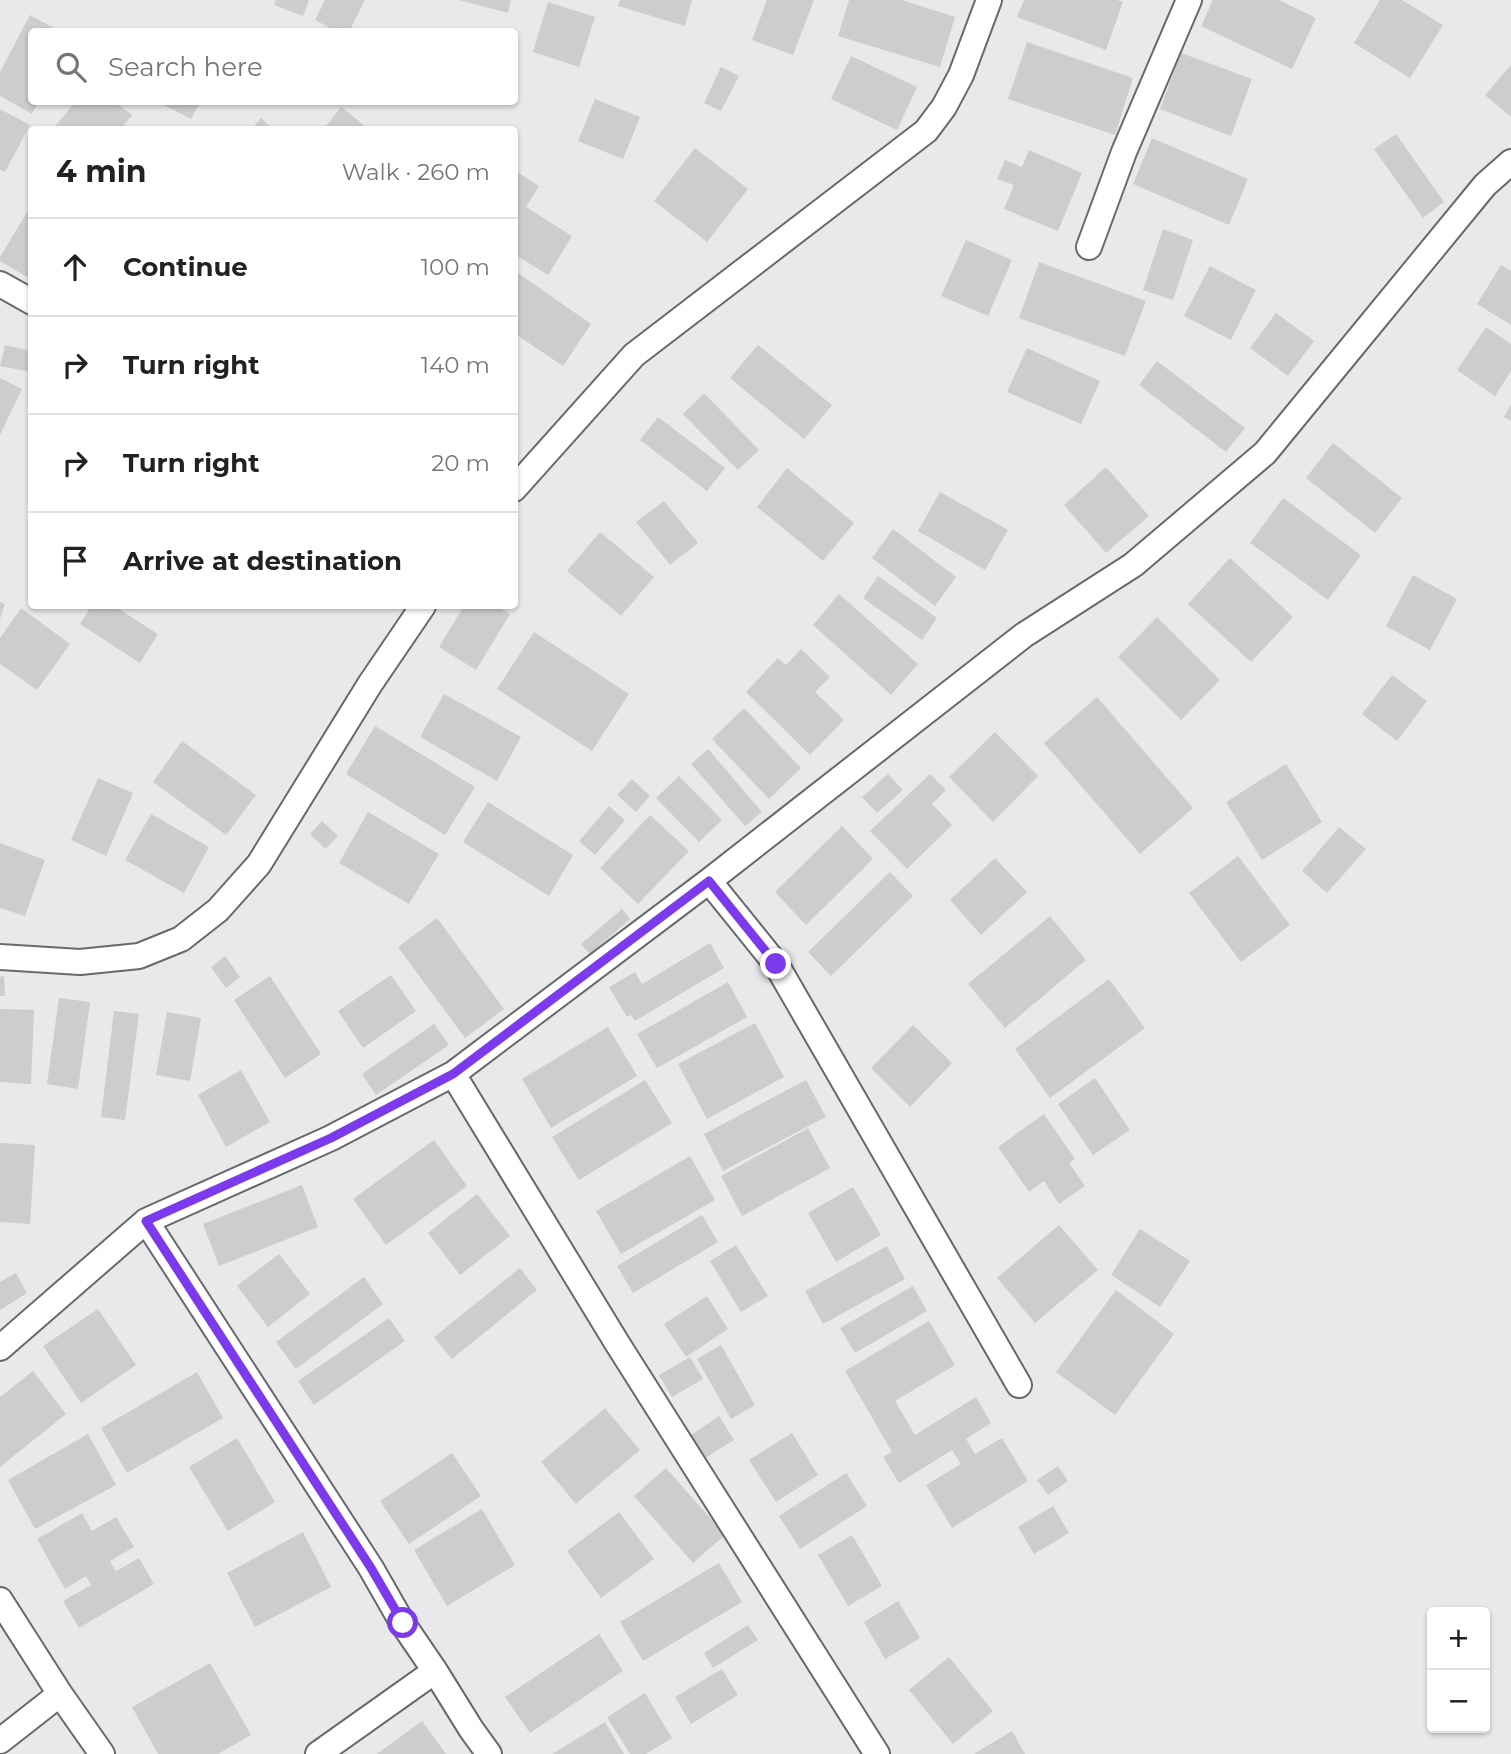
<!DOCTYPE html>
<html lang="en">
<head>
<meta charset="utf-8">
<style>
	body { margin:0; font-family:Montserrat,sans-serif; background:#f2f2f2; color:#222 }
	.controls { position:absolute; right:21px; bottom:21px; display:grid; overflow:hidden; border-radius:7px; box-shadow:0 2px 5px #0004 }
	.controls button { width:63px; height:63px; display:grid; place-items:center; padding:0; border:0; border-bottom:2px solid #e0e0e0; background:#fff; color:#222; font:35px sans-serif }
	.stop { position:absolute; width:21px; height:21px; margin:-16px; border:5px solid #7c3aed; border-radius:50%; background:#fff }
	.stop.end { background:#7c3aed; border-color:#fff; box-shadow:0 2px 7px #0008 }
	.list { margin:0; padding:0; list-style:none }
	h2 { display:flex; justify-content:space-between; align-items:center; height:91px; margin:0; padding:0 28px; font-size:30px }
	h2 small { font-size:23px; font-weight:400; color:#767676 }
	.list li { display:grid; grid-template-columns:46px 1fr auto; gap:21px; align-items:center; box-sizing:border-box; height:98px; padding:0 28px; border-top:2px solid #e0e0e0 }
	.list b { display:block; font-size:26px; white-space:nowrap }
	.list em { font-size:23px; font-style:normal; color:#767676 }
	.icon { flex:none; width:38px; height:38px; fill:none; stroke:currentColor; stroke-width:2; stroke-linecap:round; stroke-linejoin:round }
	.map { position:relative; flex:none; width:1511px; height:1754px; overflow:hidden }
	.search { position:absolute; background:#fff; box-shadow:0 2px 5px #0004; left:28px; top:28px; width:490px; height:77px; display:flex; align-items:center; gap:18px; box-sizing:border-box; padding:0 24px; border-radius:7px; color:#767676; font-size:26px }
	.panel { position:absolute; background:#fff; box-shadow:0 2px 5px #0004; left:28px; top:126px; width:490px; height:483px; border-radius:7px }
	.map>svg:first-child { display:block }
</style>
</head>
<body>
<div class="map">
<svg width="1511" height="1754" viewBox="0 0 1511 1754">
	<rect width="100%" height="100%" fill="#e8e9ea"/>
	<path fill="#cecdcd" d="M276 0H309L303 16 274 5Z
		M325 0H365L349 32H337L315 20Z
		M459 0H511L508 13Z
		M620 0H692L685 26 618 6Z
		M767 0H814L793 55 752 40Z
		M849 0H902L955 17 940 67 838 36Z
		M1024 0H1117L1123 2 1106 50 1017 17Z
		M1213 0H1279L1316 18 1292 69 1201 26Z
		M1380 0H1402L1443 25 1410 78 1354 43Z
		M548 2 595 17 579 67 533 52Z
		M30 15 61 32H32V102H38L32 114 0 96V72Z
		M1027 42 1133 78 1115 135 1008 99Z
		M1181 53 1252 79 1231 136 1160 109Z
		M851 56 917 87 897 130 831 99Z
		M1511 65V117L1485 95Z
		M721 67 739 76 721 111 704 103Z
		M595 99 640 117 623 159 578 141Z
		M75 102H115L132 115 120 130H52Z
		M158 102H200L191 119Z
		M341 107 370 130H323Z
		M0 109 30 125 5 172 0 170Z
		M261 118 274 130H251Z
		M1396 134 1444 202 1423 218 1374 149Z
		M1152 138 1248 179 1229 225 1133 184Z
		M695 148 748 189 707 242 654 201Z
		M1029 150 1082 173 1058 231 1004 209 1014 185 997 179 1005 160 1022 167Z
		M514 170 539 186 526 207 572 236 548 275 514 254Z
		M32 204V280L0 261V257Z
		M1163 229 1193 240 1173 300 1143 290Z
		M966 240 1012 260 988 316 941 296Z
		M1039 262 1146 301 1125 356 1019 318Z
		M1501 265 1511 271V325L1477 304Z
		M1210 266 1256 290 1231 340 1184 316Z
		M518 273 591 324 563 366 514 333V279Z
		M1276 313 1314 341 1288 376 1250 348Z
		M1486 327 1511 344V371L1495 396 1457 370Z
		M5 345 32 351V372L0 366Z
		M758 345 832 405 804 439 730 378Z
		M1027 348 1100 381 1081 424 1007 392Z
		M1157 361 1245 428 1226 452 1139 385Z
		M0 378 22 389 0 435Z
		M704 393 759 450 738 470 683 414Z
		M1511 404V421L1504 417Z
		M658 417 725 468 707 491 640 440Z
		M1333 443 1402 498 1375 533 1306 478Z
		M1106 467 1149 516 1106 553 1064 505Z
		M787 468 854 523 823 561 757 507Z
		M940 492 1008 530 985 570 918 531Z
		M1283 498 1361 555 1328 600 1250 543Z
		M664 501 698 543 670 565 636 522Z
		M893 529 956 577 935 606 872 558Z
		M600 532 654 577 621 616 567 571Z
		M1230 558 1293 617 1251 662 1188 604Z
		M1413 575 1457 599 1430 650 1386 626Z
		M878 576 937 618 922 640 863 598Z
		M839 594 918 664 891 695 813 625Z
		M0 602 5 604 0 619Z
		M91 606H114L158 634 140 663 80 624Z
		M464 606H496L510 614 476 670 439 647Z
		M21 608 70 644 37 690 0 664V638Z
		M1157 617 1220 680 1181 720 1118 657Z
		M534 632 629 694 592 751 497 689Z
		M801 649 830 677 815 692 844 720 810 755 746 692 778 658 786 665Z
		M1392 675 1427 701 1397 741 1362 714Z
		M444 694 521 737 497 781 420 737Z
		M1097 697 1193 808 1140 854 1044 743Z
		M744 708 801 768 769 799 712 739Z
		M375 726 475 787 445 835 346 774Z
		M995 732 1038 776 993 822 949 777Z
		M182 741 256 795 226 835 153 782Z
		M708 749 762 812 745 826 691 764Z
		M1286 764 1322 822 1262 860 1226 802Z
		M888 774 903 790 877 813 862 797Z
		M930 774 946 790 932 804 952 825 907 869 870 831Z
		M679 776 722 820 699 842 656 798Z
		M98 778 133 793 106 856 71 840Z
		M632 779 650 796 636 812 617 795Z
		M488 802 573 855 549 896 463 842Z
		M609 806 625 820 595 855 579 841Z
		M368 812 439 854 409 904 339 863Z
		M151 814 209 847 184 893 125 860Z
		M650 815 689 851 638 904 600 868Z
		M322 821 338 836 325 849 310 834Z
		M842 826 873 859 806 925 775 892Z
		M1339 827 1366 849 1327 893 1302 871Z
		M0 843 45 860 25 916 0 908Z
		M1238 856 1290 925 1241 962 1189 893Z
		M995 858 1027 892 981 935 950 900Z
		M890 872 913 896 831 976 808 952Z
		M622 909 630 919 590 954 581 944Z
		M1050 916 1086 960 1005 1028 968 984Z
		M437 918 504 1009 465 1038 398 947Z
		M710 943 724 968 635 1021 631 1015 627 1017 609 987 635 972 642 984Z
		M225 956 240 977 226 988 211 967Z
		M391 975 416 1011 363 1048 338 1011Z
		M4 976 5 996H0V977Z
		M270 976 321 1054 285 1078 234 1000Z
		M1109 979 1145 1028 1050 1098 1015 1049Z
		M728 982 747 1017 657 1068 637 1034Z
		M59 998 90 1002 78 1089 47 1084Z
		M0 1009 34 1010 31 1084 0 1082Z
		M114 1011 139 1014 125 1120 101 1117Z
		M167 1012 201 1018 190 1081 156 1075Z
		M755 1023 784 1077 707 1119 678 1064Z
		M434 1024 449 1045 376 1095 362 1074Z
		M913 1025 952 1063 910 1107 871 1068Z
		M608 1027 637 1076 551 1128 522 1079Z
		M241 1070 270 1122 226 1147 198 1095Z
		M1095 1078 1130 1130 1093 1155 1058 1104Z
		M645 1080 672 1123 579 1180 552 1137Z
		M806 1080 826 1117 723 1171 704 1134Z
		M1044 1114 1075 1159 1069 1163 1085 1186 1059 1204 1044 1181 1029 1192 998 1147Z
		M808 1128 830 1168 742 1216 721 1176Z
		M434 1140 467 1186 386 1245 353 1199Z
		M0 1143 35 1145 30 1224 0 1222Z
		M690 1156 715 1200 621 1254 596 1211Z
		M302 1185 318 1227 219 1266 203 1224Z
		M853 1187 881 1235 836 1262 808 1213Z
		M477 1194 510 1236 460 1275 428 1233Z
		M702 1215 718 1242 633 1293 617 1266Z
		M1059 1225 1098 1270 1035 1323 997 1278Z
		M1140 1229 1190 1261 1160 1307 1111 1275Z
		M736 1245 768 1296 741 1312 710 1261Z
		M887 1246 905 1279 823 1324 805 1291Z
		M279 1254 310 1294 268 1327 237 1286Z
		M520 1268 537 1290 452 1359 434 1337Z
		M16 1273 27 1293 0 1310V1282Z
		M364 1277 383 1304 296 1369 276 1342Z
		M913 1286 927 1311 855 1353 840 1328Z
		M1116 1290 1174 1334 1115 1415 1056 1372Z
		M707 1296 728 1329 686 1357 664 1324Z
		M98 1309 136 1365 81 1403 43 1346Z
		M389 1318 405 1341 314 1405 298 1381Z
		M929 1321 955 1365 895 1401 915 1435 976 1397 991 1423 966 1439 975 1454 1002 1438 1028 1481 952 1528 926 1485 961 1464 952 1450 899 1483 883 1457 892 1452 845 1371Z
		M721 1345 755 1405 731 1419 697 1359Z
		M690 1357 703 1379 672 1397 659 1375Z
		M33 1371 66 1414 0 1467V1397Z
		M197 1372 223 1418 127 1473 101 1428Z
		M605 1408 640 1450 576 1504 541 1462Z
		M719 1416 734 1440 705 1458 691 1435Z
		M792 1433 818 1475 776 1502 749 1460Z
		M88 1434 116 1485 35 1529 8 1480Z
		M237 1438 275 1502 228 1531 189 1467Z
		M452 1453 481 1496 409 1544 380 1501Z
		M1058 1466 1068 1481 1048 1495 1037 1480Z
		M666 1468 725 1535 693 1563 634 1496Z
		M846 1473 867 1506 800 1549 779 1516Z
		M1053 1506 1069 1533 1034 1554 1018 1527Z
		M482 1509 515 1565 447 1606 414 1550Z
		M619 1512 654 1559 601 1598 567 1551Z
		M82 1513 92 1531 116 1517 134 1547 110 1561 116 1571 139 1558 154 1584 79 1628 63 1601 91 1585 86 1576 65 1589 37 1539Z
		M303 1532 331 1587 255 1627 227 1573Z
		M852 1535 882 1586 848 1606 818 1555Z
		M719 1563 742 1602 643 1661 620 1622Z
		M898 1601 920 1638 885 1659 864 1622Z
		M748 1625 758 1640 713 1668 704 1653Z
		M599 1634 623 1671 530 1733 505 1697Z
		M949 1657 993 1711 953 1744 909 1690Z
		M210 1663 251 1735 218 1754H158L132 1707Z
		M722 1669 738 1695 691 1724 675 1697Z
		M645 1693 672 1738 646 1754H630L607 1717Z
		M422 1721 446 1754H377Z
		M605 1722 624 1754H552Z
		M1012 1731 1025 1754H974Z"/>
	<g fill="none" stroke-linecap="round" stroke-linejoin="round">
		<g stroke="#69696b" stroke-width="28">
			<path id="minor" d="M1089 247 1124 152 1189 0
				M0 284 32 302
				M514 489 634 355 926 131 944 107 961 75 989 0
				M709 881 776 964 1019 1385
				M0 957 80 962 139 956 181 939 218 910 259 864 370 684 423 606
				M453 1074 617 1343 877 1754
				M146 1221 371 1568 403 1624 435 1671 471 1729 489 1754
				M0 1348 146 1221 331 1138 453 1074 709 881 1024 635 1133 565 1265 453 1485 185 1511 162
				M0 1600 60 1694 102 1754
				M0 1741 60 1694
				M318 1754 435 1671"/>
		</g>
		<use href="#minor" stroke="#fff" stroke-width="24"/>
	</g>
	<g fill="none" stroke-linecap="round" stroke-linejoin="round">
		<path stroke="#7c3aed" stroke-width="9" d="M403 1623 371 1568 146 1221 331 1138 453 1074 709 881 776 964"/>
	</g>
</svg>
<div class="controls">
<button>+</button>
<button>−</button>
</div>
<div class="stop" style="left:403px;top:1623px"></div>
<div class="stop end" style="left:776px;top:964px"></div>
<div class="search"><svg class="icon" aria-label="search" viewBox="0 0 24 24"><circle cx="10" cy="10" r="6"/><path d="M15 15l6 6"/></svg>Search here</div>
<section class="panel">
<h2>4 min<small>Walk · 260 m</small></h2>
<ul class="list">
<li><svg class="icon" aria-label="ahead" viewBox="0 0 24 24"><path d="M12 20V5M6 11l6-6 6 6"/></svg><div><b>Continue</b></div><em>100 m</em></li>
<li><svg class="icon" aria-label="right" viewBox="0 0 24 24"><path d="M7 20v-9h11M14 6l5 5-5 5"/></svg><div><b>Turn right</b></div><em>140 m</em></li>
<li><svg class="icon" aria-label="right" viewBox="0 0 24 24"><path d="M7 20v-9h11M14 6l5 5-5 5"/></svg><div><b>Turn right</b></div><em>20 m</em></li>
<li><svg class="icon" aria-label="arrive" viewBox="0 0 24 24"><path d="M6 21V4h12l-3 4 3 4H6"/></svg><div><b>Arrive at destination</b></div></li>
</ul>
</section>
</div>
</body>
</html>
